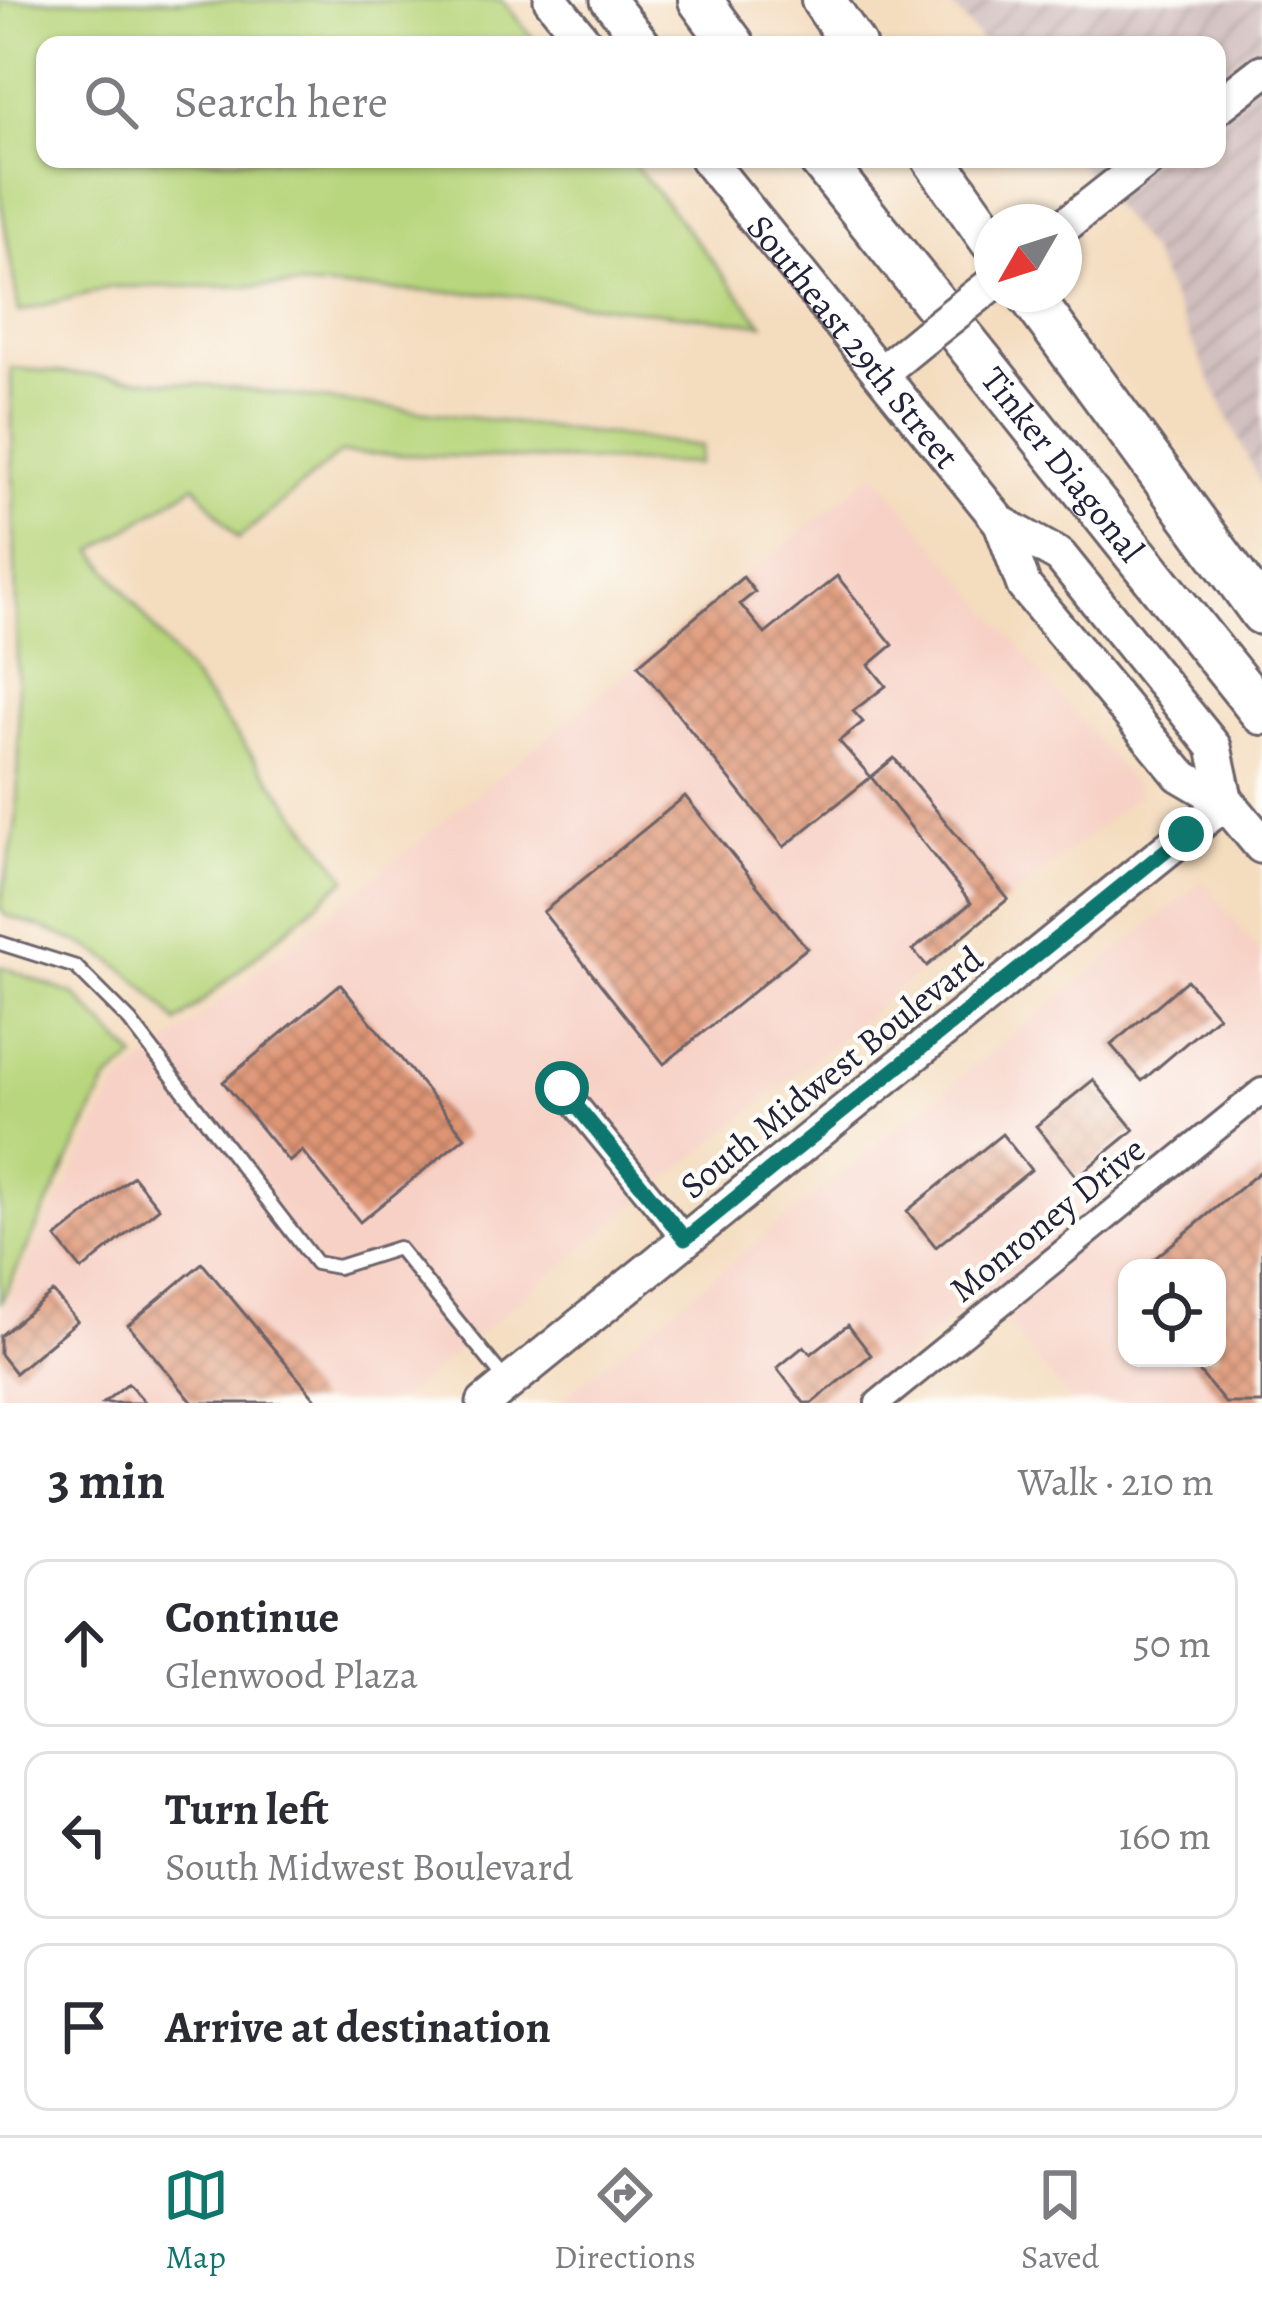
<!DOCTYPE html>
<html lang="en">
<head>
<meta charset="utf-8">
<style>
	body { margin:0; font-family:Alegreya,serif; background:#f2f2f3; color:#2b2b33 }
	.controls { position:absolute; right:36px; bottom:36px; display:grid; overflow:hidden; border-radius:24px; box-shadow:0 3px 9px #0004 }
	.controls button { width:108px; height:108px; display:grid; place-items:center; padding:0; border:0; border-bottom:3px solid #e1e1e2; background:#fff; color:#2b2b33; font:60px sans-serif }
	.compass { position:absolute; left:974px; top:204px; width:108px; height:108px; border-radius:50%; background:#fff; box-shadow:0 3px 9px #0004; rotate:231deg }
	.stop { position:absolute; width:36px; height:36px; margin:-27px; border:9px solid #0f766e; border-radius:50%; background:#fff }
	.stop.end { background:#0f766e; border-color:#fff; box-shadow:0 3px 12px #0008 }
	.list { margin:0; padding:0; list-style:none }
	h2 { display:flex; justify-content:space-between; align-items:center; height:156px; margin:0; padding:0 48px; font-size:51px }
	h2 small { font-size:39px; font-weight:400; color:#7c7c81 }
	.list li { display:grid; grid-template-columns:78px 1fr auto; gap:36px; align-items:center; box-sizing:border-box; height:168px; margin:0 24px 24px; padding:0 24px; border:3px solid #e1e1e2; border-radius:24px }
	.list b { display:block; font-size:45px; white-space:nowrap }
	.list p { margin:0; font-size:39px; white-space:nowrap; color:#7c7c81 }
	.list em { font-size:39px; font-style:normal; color:#7c7c81 }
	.icon { flex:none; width:66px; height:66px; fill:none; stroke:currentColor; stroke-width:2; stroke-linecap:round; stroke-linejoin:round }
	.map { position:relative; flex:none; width:1262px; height:1403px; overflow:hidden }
	.search { position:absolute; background:#fff; box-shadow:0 3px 9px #0004; left:36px; right:36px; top:36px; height:132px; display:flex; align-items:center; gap:30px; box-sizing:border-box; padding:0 42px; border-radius:24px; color:#7c7c81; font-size:45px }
	.sheet { height:732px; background:#fff }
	nav { display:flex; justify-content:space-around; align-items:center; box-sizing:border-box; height:168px; border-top:3px solid #e1e1e2; background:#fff; font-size:33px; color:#7c7c81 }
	nav a { display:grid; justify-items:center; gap:6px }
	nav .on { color:#0f766e }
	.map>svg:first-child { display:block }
</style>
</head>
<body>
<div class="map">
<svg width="1262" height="1403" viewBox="0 0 1262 1403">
	<defs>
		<pattern id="industrial-furrows" width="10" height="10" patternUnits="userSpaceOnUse" patternTransform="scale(3)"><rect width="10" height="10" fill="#d2bfbf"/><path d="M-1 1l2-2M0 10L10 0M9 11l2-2" fill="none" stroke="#b4a4a5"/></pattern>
		<pattern id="building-cross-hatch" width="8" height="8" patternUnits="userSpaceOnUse" patternTransform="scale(3)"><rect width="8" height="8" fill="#df9574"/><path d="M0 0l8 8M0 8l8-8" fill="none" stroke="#b47960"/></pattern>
	</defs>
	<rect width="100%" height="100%" fill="#fdfcf7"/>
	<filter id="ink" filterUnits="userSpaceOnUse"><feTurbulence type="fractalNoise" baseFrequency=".00833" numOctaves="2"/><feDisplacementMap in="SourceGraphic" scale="24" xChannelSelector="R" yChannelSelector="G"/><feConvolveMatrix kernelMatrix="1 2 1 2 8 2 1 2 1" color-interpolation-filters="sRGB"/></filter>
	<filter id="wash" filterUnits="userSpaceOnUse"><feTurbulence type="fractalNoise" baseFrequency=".004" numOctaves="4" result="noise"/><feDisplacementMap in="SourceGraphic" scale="48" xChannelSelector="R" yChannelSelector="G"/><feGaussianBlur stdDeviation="2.7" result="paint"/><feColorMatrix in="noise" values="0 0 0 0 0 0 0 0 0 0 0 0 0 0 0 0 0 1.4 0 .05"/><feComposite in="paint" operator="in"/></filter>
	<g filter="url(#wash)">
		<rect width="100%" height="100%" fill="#f4dcbe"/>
		<path fill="#f7d1c6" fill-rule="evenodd" d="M875 472 1140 793 394 1403H0V1317L118 1084Z
			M1203 881 1262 955V1403H1072L983 1295 848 1403H557ZM1127 1268H1217V1358H1127Z"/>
		<path fill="url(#industrial-furrows)" d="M948 0H1262V488L1149 251 1075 159H1217V45H984Z"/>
		<path fill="#b8d67d" stroke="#6d7c5c" stroke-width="3" d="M0 0H502L538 45H45V159H630L763 324 496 294 284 286 111 287 19 312 0 195Z
			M11 368 214 386 701 446 698 464 340 453 238 539 195 485 94 551 347 878 177 1023C123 956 85 942 5 915L0 907 16 824 19 754Z
			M0 966 75 995 136 1058 107 1082 0 1304Z"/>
		<g id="blocks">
			<path fill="url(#building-cross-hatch)" d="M837 576 893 645 869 665 886 686 853 711 863 722 839 741 871 777 784 847 638 665 743 577 755 592 740 604 765 634Z
				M894 758 1008 899 927 966 913 950 971 903 871 777Z
				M685 796 807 948 664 1064 543 912Z
				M1187 980 1218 1016 1142 1081 1111 1045Z
				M340 984 465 1137 360 1222 302 1151 289 1162 223 1082Z
				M1093 1080 1134 1130 1077 1177 1036 1126Z
				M1002 1134 1031 1170 936 1247 907 1211Z
				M1262 1170V1403H1225L1188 1358H1217V1268H1143Z
				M133 1176 159 1208 82 1270 56 1238Z
				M202 1263 319 1403H193L128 1325Z
				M53 1292 77 1321 15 1373 0 1354V1336Z
				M848 1325 871 1355 812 1403H804L777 1368 804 1346 811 1354Z
				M128 1383 146 1403H103Z"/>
		</g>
	</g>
	<g filter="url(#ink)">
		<use href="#blocks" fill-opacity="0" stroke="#6c6369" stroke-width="3"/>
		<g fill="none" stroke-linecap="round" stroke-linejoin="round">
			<g stroke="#6c6369" stroke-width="18">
				<path id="lane" d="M0 943 76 967 130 1021 316 1263 338 1267 398 1248 507 1382"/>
			</g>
			<g stroke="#6c6369" stroke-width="30">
				<path id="street" d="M562 1088 685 1239
					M878 1403 1262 1091"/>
			</g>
			<g stroke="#6c6369" stroke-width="39">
				<g id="secondary">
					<path d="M551 0 587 45"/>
					<path d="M608 0 644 45"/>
					<path d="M1217 107 1262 72"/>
					<path id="s1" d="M707 159 1001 523 1024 586 1180 775 1226 802"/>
					<path d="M1064 226 1149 159"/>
					<path d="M881 373 925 337"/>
					<path d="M1001 523 1060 556 1214 747 1226 802"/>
					<path d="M484 1403 1226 802"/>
				</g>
			</g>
			<g stroke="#6c6369" stroke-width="42">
				<path id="primary" d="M1226 802 1262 845"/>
			</g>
			<g stroke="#6c6369" stroke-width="48">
				<g id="highway">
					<path d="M700 0 733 45"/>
					<path d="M823 0 854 45"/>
					<path id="s2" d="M820 159 1262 713"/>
					<path d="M934 159 992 241"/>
					<path d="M1029 294 1262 613"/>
				</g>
			</g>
			<use href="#lane" stroke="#fff" stroke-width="12"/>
			<use href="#street" stroke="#fff" stroke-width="24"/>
			<use href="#secondary" stroke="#fff" stroke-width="33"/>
			<use href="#primary" stroke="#fff" stroke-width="36"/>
			<use href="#highway" stroke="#fff" stroke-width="42"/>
			<g stroke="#6c6369" stroke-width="39" stroke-linecap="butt">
				<path id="secondary-bridge" d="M925 337 992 284"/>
			</g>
			<use href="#secondary-bridge" stroke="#fff" stroke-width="33"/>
		</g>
	</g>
	<g fill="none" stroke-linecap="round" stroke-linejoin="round" filter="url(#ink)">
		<path stroke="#0f766e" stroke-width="15" d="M562 1088 685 1239 1186 834"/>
	</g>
	<g text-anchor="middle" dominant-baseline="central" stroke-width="9" stroke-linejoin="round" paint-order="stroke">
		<g font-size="36" fill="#22223b" stroke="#fdfcf7">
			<text stroke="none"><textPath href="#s1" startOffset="234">Southeast 29th Street</textPath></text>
			<text stroke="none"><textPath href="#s2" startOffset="390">Tinker Diagonal</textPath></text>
			<text transform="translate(831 1072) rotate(-39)">South Midwest Boulevard</text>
			<text transform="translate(1047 1219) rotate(-39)">Monroney Drive</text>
		</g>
	</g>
</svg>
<div class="controls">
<button><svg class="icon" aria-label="locate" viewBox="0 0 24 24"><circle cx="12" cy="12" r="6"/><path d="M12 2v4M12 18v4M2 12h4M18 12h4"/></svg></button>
</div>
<svg class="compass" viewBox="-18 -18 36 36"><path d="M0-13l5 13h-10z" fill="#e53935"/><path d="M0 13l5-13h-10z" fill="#7c7c81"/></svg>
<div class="stop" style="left:562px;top:1088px"></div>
<div class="stop end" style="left:1186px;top:834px"></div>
<div class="search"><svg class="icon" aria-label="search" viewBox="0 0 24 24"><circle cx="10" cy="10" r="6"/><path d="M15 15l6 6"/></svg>Search here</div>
</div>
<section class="sheet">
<h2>3 min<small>Walk · 210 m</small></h2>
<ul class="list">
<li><svg class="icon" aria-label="ahead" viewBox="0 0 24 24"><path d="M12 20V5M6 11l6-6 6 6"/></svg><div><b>Continue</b><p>Glenwood Plaza</p></div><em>50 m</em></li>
<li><svg class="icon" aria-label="left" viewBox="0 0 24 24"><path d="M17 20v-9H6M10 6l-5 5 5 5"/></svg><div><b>Turn left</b><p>South Midwest Boulevard</p></div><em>160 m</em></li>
<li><svg class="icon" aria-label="arrive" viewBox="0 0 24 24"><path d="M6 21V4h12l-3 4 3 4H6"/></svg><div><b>Arrive at destination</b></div></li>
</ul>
</section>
<nav>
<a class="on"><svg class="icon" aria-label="map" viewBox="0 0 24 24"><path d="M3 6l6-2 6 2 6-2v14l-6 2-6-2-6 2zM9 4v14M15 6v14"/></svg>Map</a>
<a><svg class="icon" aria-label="directions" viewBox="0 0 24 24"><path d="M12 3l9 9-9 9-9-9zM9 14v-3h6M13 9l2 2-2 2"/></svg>Directions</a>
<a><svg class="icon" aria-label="saved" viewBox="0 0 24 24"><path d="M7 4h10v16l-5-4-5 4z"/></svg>Saved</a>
</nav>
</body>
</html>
